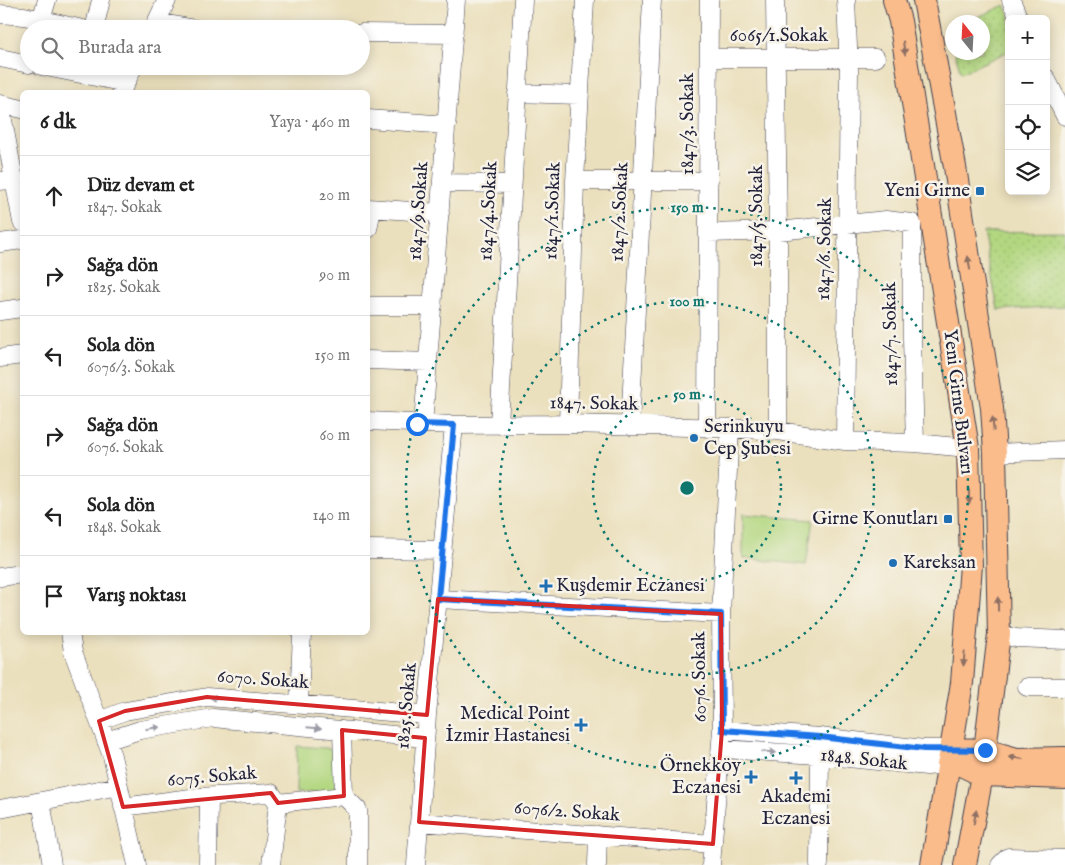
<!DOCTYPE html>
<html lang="tr">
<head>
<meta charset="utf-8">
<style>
	body { margin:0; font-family:"IM FELL English",serif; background:#f2f2f2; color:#222 }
	.controls { position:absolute; right:15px; top:15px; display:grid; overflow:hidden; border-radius:8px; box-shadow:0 2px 12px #0003 }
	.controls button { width:45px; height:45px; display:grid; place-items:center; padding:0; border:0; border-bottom:1px solid #e0e0e0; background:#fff; color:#222; font:25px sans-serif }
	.compass { position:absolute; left:945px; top:15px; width:45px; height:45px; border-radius:50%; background:#fff; box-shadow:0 2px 12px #0003; rotate:342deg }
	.stop { position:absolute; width:15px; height:15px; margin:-11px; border:4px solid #1a73e8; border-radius:50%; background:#fff }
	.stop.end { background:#1a73e8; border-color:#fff; box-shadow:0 1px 5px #0008 }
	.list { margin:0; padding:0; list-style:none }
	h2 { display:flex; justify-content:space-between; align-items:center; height:65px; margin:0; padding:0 20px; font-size:21px }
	h2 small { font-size:16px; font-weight:400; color:#767676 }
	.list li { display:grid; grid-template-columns:32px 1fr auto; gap:15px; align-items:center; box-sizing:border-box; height:80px; padding:0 20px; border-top:1px solid #e0e0e0 }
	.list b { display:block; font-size:19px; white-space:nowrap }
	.list p { margin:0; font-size:16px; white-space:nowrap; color:#767676 }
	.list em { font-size:16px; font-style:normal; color:#767676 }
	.icon { flex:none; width:28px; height:28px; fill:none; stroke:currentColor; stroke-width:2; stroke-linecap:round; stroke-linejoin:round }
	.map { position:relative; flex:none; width:1065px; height:865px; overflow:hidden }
	.search { position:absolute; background:#fff; box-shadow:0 2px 12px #0003; left:20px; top:20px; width:350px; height:55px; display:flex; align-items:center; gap:12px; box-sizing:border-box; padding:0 18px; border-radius:28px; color:#767676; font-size:19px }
	.panel { position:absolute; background:#fff; box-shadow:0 2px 12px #0003; left:20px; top:90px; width:350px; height:545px; border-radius:8px }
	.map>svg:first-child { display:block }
</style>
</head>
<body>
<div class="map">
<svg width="1065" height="865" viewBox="0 0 1065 865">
	<defs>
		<pattern id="grass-dots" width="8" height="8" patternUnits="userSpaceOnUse" patternTransform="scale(1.25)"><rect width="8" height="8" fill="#b2d780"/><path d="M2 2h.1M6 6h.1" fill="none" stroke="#99b870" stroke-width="1.8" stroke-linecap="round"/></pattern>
	</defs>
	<rect width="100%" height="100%" fill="#f7f3e8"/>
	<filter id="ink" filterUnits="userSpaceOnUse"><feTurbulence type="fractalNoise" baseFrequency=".02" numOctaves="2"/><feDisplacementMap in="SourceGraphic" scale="10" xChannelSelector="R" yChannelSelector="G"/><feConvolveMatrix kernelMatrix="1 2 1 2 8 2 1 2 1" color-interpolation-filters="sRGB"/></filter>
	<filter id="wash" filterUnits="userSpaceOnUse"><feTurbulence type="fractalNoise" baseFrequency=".0096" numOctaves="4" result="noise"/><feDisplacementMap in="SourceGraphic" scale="20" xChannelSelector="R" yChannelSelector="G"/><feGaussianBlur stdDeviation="1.12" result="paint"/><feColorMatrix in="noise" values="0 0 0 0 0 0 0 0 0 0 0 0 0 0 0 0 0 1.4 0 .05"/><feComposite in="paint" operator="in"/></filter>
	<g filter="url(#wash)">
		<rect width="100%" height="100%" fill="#ebe0bd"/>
		<path fill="url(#grass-dots)" stroke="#6a7c5e" d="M1005 5 1011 19H1009V51L961 73 955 53 982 52V22H966Z
			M1065 231V306L998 310 983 232Z"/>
		<path fill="#b2d780" stroke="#6a7c5e" d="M743 514 813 520 806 565 743 558Z
			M297 746 339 749 336 792 296 793Z"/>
	</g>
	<g filter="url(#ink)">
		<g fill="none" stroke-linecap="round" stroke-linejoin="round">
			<g stroke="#403e4e" stroke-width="19">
				<path id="minor" d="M775 0 778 231V431
					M1011 0 1019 19
					M0 14 24 16 83 29
					M41 20 47 0
					M156 22 196 29
					M94 29 101 0
					M153 29 167 0
					M361 33 454 34
					M0 58 29 64
					M709 58H876
					M41 66 126 83
					M1046 78 1065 116
					M121 92 134 66
					M517 93 579 95
					M22 109 0 104 22 222
					M368 119 447 125
					M0 181 16 179
					M575 181H709
					M442 183 511 184
					M368 208 440 213
					M368 229 372 209
					M708 233 778 231 886 220 912 223V338L915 443
					M0 243 22 240
					M368 306H433
					M0 311 22 308
					M0 358 22 355
					M368 360 428 362
					M368 421 454 425 568 424 730 428 778 431 845 441 915 443 968 448
					M568 424 575 181 585 0
					M423 425 456 0
					M499 425 523 0
					M630 426 652 0
					M707 428 709 0
					M845 441 849 71 846 0
					M995 453 1065 450
					M368 549 443 550
					M0 577 22 574
					M438 599 721 614
					M70 632 73 652 112 756 137 865
					M999 634 1016 638 1065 640
					M1027 687H1065
					M299 704 302 632
					M99 721 125 711 207 697 427 715
					M342 730 344 796
					M722 730 820 737 924 749H951
					M106 741 140 730 213 718 425 738
					M721 749 819 755 927 766 948 764
					M41 801 52 865
					M123 807 198 797 271 793 278 803 344 796 358 810V865
					M0 809 119 786
					M419 822 713 844
					M208 865 209 797
					M271 865 278 803
					M416 865 427 715 454 425
					M597 865 598 835
					M711 865 722 730 721 614 730 428
					M819 865 820 745
					M1000 865 1008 857 1065 859"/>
			</g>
			<g stroke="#403e4e" stroke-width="24">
				<path id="major" d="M894 0 900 21 968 448 971 565 962 683 932 865
					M924 0 955 167 992 408 995 453 999 634 982 775 965 865
					M951 749 985 750 1017 759 1065 758
					M948 764 961 765 982 775 1065 778"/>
			</g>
			<use href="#minor" stroke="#fff" stroke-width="18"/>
			<use href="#major" stroke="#fabc8b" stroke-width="22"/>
		</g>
		<defs><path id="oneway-solid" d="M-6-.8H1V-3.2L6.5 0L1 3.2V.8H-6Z" transform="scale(1.25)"/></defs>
		<g fill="#8e6f63">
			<use href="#oneway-solid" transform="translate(904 48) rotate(81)"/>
			<use href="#oneway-solid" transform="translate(969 263) rotate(-99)"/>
			<use href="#oneway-solid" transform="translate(993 424) rotate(-95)"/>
			<use href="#oneway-solid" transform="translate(969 497) rotate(89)"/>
			<use href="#oneway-solid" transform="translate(998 604) rotate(-91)"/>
			<use href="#oneway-solid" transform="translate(964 659) rotate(95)"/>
			<use href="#oneway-solid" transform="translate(1016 758) rotate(-172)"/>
			<use href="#oneway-solid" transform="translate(975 817) rotate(-79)"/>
		</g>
		<g fill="#9c9ca7">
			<use href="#oneway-solid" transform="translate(217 698) rotate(-176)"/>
			<use href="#oneway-solid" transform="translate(379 711) rotate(-176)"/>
			<use href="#oneway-solid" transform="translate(153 728) rotate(-9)"/>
			<use href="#oneway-solid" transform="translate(314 728) rotate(5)"/>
			<use href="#oneway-solid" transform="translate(769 752) rotate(3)"/>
		</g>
	</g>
	<g fill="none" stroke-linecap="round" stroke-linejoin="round" filter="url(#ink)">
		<path stroke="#1a73e8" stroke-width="6" d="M417 424 454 425 438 599 721 614 722 730 820 737 924 749 985 750"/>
	</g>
	<path fill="none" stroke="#d62828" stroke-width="4" stroke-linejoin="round" d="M438 599 721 614 722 730 713 844 419 822 425 738 342 730 344 796 278 803 271 793 123 807 99 721 125 711 207 697 427 715Z"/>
	<g fill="none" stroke="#0f766e" stroke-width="2.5" stroke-dasharray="2.5 5">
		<circle cx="687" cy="488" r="94"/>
		<circle cx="687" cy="488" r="187"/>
		<circle cx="687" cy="488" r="281"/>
	</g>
	<g fill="#1f6fb2" stroke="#f7f3e8" stroke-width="2">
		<rect x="975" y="186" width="10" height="10" rx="2.5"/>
		<circle cx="694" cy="438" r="5"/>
		<rect x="943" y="514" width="10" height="10" rx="2.5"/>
		<circle cx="893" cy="563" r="5"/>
		<path d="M543.5 578.5h5v5h5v5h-5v5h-5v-5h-5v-5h5z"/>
		<path d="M578.5 717.5h5v5h5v5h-5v5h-5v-5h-5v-5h5z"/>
		<path d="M748.5 769.5h5v5h5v5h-5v5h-5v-5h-5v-5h5z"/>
		<path d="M793.5 770.5h5v5h5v5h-5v5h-5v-5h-5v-5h5z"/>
	</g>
	<g text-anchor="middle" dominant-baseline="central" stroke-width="5" stroke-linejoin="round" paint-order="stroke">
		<g font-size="19" fill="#22223b" stroke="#f7f3e8">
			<text x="779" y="36">6065/1.Sokak</text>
			<text transform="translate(688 124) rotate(-90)">1847/3. Sokak</text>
			<text transform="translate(419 211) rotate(-86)">1847/9.Sokak</text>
			<text transform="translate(489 211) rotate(-87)">1847/4.Sokak</text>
			<text transform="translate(553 211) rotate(-88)">1847/1.Sokak</text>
			<text transform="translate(620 212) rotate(-87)">1847/2.Sokak</text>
			<text transform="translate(757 216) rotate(-90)">1847/5. Sokak</text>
			<text transform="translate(825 249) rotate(-89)">1847/6. Sokak</text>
			<text transform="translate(891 334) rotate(-91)">1847/7. Sokak</text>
			<text transform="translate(958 402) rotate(83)">Yeni Girne Bulvarı</text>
			<text transform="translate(594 404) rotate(1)">1847. Sokak</text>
			<text transform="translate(700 677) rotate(-91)">6076. Sokak</text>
			<text transform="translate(263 680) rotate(4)">6070. Sokak</text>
			<text transform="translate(407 706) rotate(-85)">1825. Sokak</text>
			<text transform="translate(864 760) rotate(6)">1848. Sokak</text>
			<text transform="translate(212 777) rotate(-5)">6075. Sokak</text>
			<text transform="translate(567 812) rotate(4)">6076/2. Sokak</text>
		</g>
		<g font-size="19" fill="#22223b" stroke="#f7f3e8" text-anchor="end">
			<text x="970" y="191">Yeni Girne</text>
			<text x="704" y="427" text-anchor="start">Serinkuyu<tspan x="704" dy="22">Cep Şubesi</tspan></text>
			<text x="938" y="519">Girne Konutları</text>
			<text x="903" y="563" text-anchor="start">Kareksan</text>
			<text x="556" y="586" text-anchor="start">Kuşdemir Eczanesi</text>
			<text x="570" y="714">Medical Point<tspan x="570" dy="22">İzmir Hastanesi</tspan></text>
			<text x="741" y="766">Örnekköy<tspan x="741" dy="22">Eczanesi</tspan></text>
			<text x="796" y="797" text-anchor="middle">Akademi<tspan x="796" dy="22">Eczanesi</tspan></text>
		</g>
	</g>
	<circle cx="687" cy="488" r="8" fill="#0f766e" stroke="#f7f3e8" stroke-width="2.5"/>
	<g font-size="15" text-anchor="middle" font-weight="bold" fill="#0f766e" stroke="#f7f3e8" stroke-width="5" stroke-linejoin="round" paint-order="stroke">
		<text x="687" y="212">150 m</text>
		<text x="687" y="306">100 m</text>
		<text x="687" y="399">50 m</text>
	</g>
</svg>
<div class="controls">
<button>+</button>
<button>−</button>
<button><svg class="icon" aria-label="locate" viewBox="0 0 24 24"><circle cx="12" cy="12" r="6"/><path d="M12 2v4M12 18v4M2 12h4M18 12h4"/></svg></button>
<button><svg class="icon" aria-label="layers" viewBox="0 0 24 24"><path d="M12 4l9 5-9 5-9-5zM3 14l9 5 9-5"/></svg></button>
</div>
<svg class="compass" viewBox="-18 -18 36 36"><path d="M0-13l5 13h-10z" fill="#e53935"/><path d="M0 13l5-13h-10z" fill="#767676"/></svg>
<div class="stop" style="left:417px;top:424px"></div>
<div class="stop end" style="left:985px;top:750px"></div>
<div class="search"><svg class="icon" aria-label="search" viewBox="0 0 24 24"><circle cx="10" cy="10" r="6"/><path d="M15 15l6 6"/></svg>Burada ara</div>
<section class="panel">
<h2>6 dk<small>Yaya · 460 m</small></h2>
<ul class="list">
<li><svg class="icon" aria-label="ahead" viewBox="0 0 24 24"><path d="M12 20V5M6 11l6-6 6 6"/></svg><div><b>Düz devam et</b><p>1847. Sokak</p></div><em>20 m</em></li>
<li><svg class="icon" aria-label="right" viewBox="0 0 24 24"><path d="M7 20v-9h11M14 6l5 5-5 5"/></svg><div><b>Sağa dön</b><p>1825. Sokak</p></div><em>90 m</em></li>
<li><svg class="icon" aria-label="left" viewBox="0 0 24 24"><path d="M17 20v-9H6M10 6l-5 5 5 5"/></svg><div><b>Sola dön</b><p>6076/3. Sokak</p></div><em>150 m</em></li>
<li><svg class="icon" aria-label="right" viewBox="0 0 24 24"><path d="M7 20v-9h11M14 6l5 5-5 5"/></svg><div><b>Sağa dön</b><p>6076. Sokak</p></div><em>60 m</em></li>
<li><svg class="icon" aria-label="left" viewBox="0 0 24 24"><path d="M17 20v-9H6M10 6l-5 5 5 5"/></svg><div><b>Sola dön</b><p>1848. Sokak</p></div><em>140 m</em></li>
<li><svg class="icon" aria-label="arrive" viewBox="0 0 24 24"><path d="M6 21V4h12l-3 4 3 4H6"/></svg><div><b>Varış noktası</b></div></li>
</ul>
</section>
</div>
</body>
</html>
